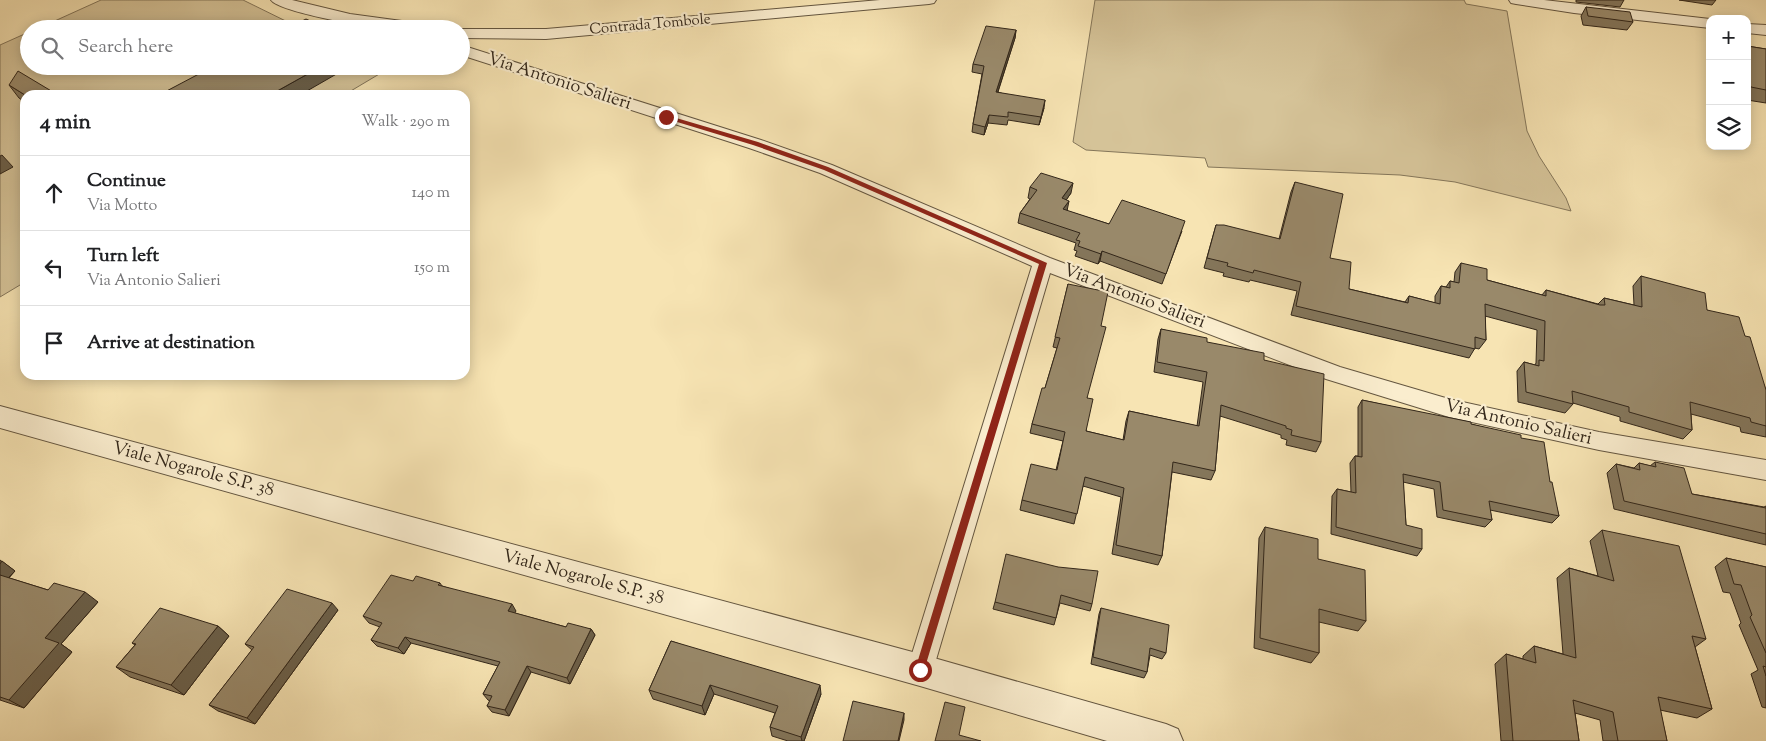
<!DOCTYPE html>
<html lang="en">
<head>
<meta charset="utf-8">
<style>
	body { margin:0; font-family:"Sorts Mill Goudy",serif; background:#f6f6f6; color:#202124 }
	.controls { position:absolute; right:15px; top:15px; display:grid; overflow:hidden; border-radius:10px; box-shadow:0 2px 12px #0003 }
	.controls button { width:45px; height:45px; display:grid; place-items:center; padding:0; border:0; border-bottom:1px solid #e0e0e0; background:#fff; color:#202124; font:25px sans-serif }
	.stop { position:absolute; width:15px; height:15px; margin:-11px; border:4px solid #8f2418; border-radius:50%; background:#fff }
	.stop.end { background:#8f2418; border-color:#fff; box-shadow:0 1px 5px #0008 }
	.list { margin:0; padding:0; list-style:none }
	h2 { display:flex; justify-content:space-between; align-items:center; height:65px; margin:0; padding:0 20px; font-size:21px }
	h2 small { font-size:16px; font-weight:400; color:#757577 }
	.list li { display:grid; grid-template-columns:32px 1fr auto; gap:15px; align-items:center; box-sizing:border-box; height:75px; padding:0 20px; border-top:1px solid #e0e0e0 }
	.list b { display:block; font-size:19px; white-space:nowrap }
	.list p { margin:0; font-size:16px; white-space:nowrap; color:#757577 }
	.list em { font-size:16px; font-style:normal; color:#757577 }
	.icon { flex:none; width:28px; height:28px; fill:none; stroke:currentColor; stroke-width:2; stroke-linecap:round; stroke-linejoin:round }
	.map { position:relative; flex:none; width:1766px; height:741px; overflow:hidden }
	.search { position:absolute; background:#fff; box-shadow:0 2px 12px #0003; left:20px; top:20px; width:450px; height:55px; display:flex; align-items:center; gap:12px; box-sizing:border-box; padding:0 18px; border-radius:28px; color:#757577; font-size:19px }
	.panel { position:absolute; background:#fff; box-shadow:0 2px 12px #0003; left:20px; top:90px; width:450px; height:290px; border-radius:15px }
	.map>svg:first-child { display:block }
</style>
</head>
<body>
<div class="map">
<svg width="1766" height="741" viewBox="0 0 1766 741">
	<rect width="100%" height="100%" fill="#f7e4b3"/>
	<filter id="stains"><feTurbulence type="fractalNoise" baseFrequency=".004" numOctaves="4"/><feColorMatrix values="0 0 0 0 .2 0 0 0 0 .09 0 0 0 0 .02 0 0 0 .5 -.17"/></filter>
	<radialGradient id="worn" r=".72"><stop offset=".6" stop-color="#630" stop-opacity="0"/><stop offset="1" stop-color="#630" stop-opacity=".3"/></radialGradient>
	<path fill="#d6c499" stroke="#84765a" d="M101 0H243L302 29H37Z
		M1095 0H1464L1466 4 1507 11 1527 131 1539 156 1566 198 1571 211 1455 182 1400 175 1208 167 1205 158 1086 150 1073 142Z
		M29 32V66H379L386 70 344 95H25V282L0 297V45Z"/>
	<g fill="none" stroke-linecap="round" stroke-linejoin="round">
		<g stroke="#645640" stroke-width="2">
			<path id="minor" d="M271 0H292L350 14 424 24 429 26 431 29C416 29 400 30 385 29 367 27 279 12 271 0Z
				M880 0H936L934 3 929 4 546 39 461 38 460 29H546Z
				M1509 0H1544L1710 19V28L1574 13 1516 4 1511 3Z
				M1747 24 1766 25V35L1747 33Z
				M461 45 761 140 832 165 1050 258 1340 367 1449 399 1599 432 1766 460V480L1599 450 1449 417 1326 379 1050 273 933 670 929 679 920 683 911 679 907 670 1032 266 820 173 749 148 461 55Z"/>
		</g>
		<g stroke="#645640" stroke-width="2">
			<path id="tertiary" d="M0 406 920 654 1166 724 1178 729 1183 741H1107L920 686 0 428Z"/>
		</g>
		<use href="#minor" fill="#faedce" fill-rule="evenodd"/>
		<use href="#tertiary" fill="#faedce" fill-rule="evenodd"/>
	</g>
	<path fill="#84765b" stroke="#33271a" d="M1576 0H1624L1620 7 1576 2Z
		M1679 0H1716L1712 5Z
		M1586 7 1633 22 1627 30 1583 25 1581 16Z
		M1016 30 1015 38 998 92 1044 108 1039 125 1008 120 1007 125 988 123 984 135 972 132 973 124 982 74 972 72 973 64Z
		M1747 46 1766 49V103L1747 100Z
		M9 85 25 95V102L19 98Z
		M1295 182 1330 258 1349 289 1405 302 1409 296 1435 303V296L1441 286 1446 287 1450 281 1454 282 1455 272 1461 263 1487 280 1542 295 1546 290 1598 304 1604 298 1634 305 1633 286 1641 276 1707 310 1745 336 1766 390V437L1741 432 1740 427 1691 414 1692 430 1683 439 1620 421V417L1573 403V404L1565 413 1518 402 1517 371 1524 362 1535 365 1536 363 1537 330 1485 316 1486 340 1479 349 1475 348 1469 358 1291 315 1297 291 1250 280 1249 282 1223 276 1224 273 1204 268 1216 225 1279 239 1291 192Z
		M1030 187 1071 193 1066 200 1067 211 1109 224 1182 231 1162 284 1100 261 1098 264 1075 256 1077 251 1074 250 1076 243 1018 223 1020 213 1030 199 1028 198Z
		M1068 284 1087 398 1086 431 1123 440 1126 421 1129 411 1197 426 1203 382 1154 372 1158 339 1161 329 1264 360 1321 442 1316 452 1286 445 1287 440 1281 438V435L1220 416 1215 471 1211 480 1172 472 1162 556 1158 565 1112 554 1121 497 1083 486 1074 524 1020 510 1022 500 1056 470 1063 441 1030 433 1032 424 1045 388 1057 348 1053 347Z
		M1362 400 1471 424 1521 438 1550 482 1559 516 1552 523 1490 510 1492 520 1485 527 1437 517 1434 489 1403 482 1406 525 1422 549 1417 556 1331 534 1332 496 1337 489 1351 492 1350 463 1355 456H1358V407Z
		M1655 462 1692 494 1764 507 1766 506V545L1614 509 1607 473 1616 464 1634 468 1639 463 1650 466Z
		M1265 527 1318 559 1366 621 1358 631 1319 622V653L1311 663 1254 648 1259 538Z
		M1602 530 1706 639 1695 647 1712 709 1697 718 1660 710 1667 741H1603L1600 720 1575 713 1579 741H1501L1495 664 1506 654 1523 659V656L1534 646 1563 654 1557 578 1569 568 1598 576 1590 541Z
		M1726 558 1766 567V708L1762 707 1751 674 1758 670 1739 625 1741 623 1730 593 1723 592 1715 567Z
		M0 560 15 571 9 578 48 590 98 602 61 644 72 652 24 708 0 700Z
		M1058 567 1092 604 1090 611 1060 603 1054 625 993 609 995 602Z
		M413 581 440 583 442 586 516 611 514 613 566 627 591 629 595 635 570 684 531 672 509 716 492 712 487 706 490 701 488 700 483 694 498 666 411 643 404 654 377 646 371 640 380 627 369 623 363 616Z
		M1101 608 1166 653 1162 659 1150 655 1147 672 1144 678 1091 664 1099 614Z
		M338 610 255 724 218 711 209 705 252 650 245 644Z
		M218 626 229 636 184 695 130 677 116 667 135 645 132 643Z
		M671 641 821 694 804 741H788L772 736 770 727 775 713 714 694 705 715 653 699 649 690Z"/>
	<path fill="#6b604a" stroke="#33271a" d="M1016 30 1015 38 995 100 996 92Z
		M322 66H337L340 72 300 95H270Z
		M1045 100 1044 108 1039 125 1041 117Z
		M989 115 988 123 984 135 985 127Z
		M2 155 13 167 0 174V156Z
		M1073 183 1071 193 1060 209 1062 198Z
		M1069 201 1067 211 1063 209Z
		M1102 251 1100 261 1098 264 1101 254Z
		M2 561 15 571 5 581 0 578V564Z
		M85 592 98 602 61 644 72 652 24 708 9 700 45 638Z
		M332 603 338 610 255 724 247 718Z
		M512 604 516 611 512 618 508 611Z
		M218 626 229 636 184 695 171 685Z
		M591 629 595 635 570 684 567 678Z
		M405 637 411 643 404 654 398 648Z
		M527 666 531 672 509 716 505 710Z
		M710 685 714 694 705 715 702 706Z
		M820 685 821 694 804 741H802L801 737Z
		M904 713V720L899 741H898Z"/>
	<path fill="#99896a" stroke="#33271a" d="M1586 7 1630 12 1633 22 1588 16Z
		M306 19 328 29H286Z
		M185 24 186 29H156Z
		M986 26 1016 30 996 92 1045 100 1041 117 1008 112V117L989 115 985 127 973 124 984 66 973 64Z
		M1747 46 1766 49V90L1751 87 1747 79Z
		M214 66H322L270 95H159Z
		M18 71 58 95H25L9 85Z
		M1041 173 1073 183 1062 198 1069 201 1063 209 1109 224 1122 200 1185 221 1166 274 1102 251 1101 254 1078 246 1080 241 1076 240 1080 233 1020 213 1037 190 1030 187Z
		M1295 182 1343 194 1330 258 1351 262 1349 289 1408 303 1409 296 1440 304 1441 286 1450 288V281L1459 283 1461 263 1487 269V280L1546 296V290L1600 305H1605L1604 298 1642 307 1641 276 1705 293 1707 310 1739 317 1745 336 1750 337 1766 390V426L1751 422 1750 418 1690 402 1692 430 1629 412V407L1572 391 1573 404 1526 392 1524 362 1539 366V360L1544 361 1545 321 1485 304 1486 340 1475 337V349L1296 306 1301 282 1254 270 1253 273 1227 266 1228 263 1207 258 1216 225H1224L1280 239Z
		M1068 284 1108 292 1101 326 1106 327 1087 398 1093 399 1086 431 1124 440 1129 411 1199 426 1207 372 1157 362 1161 329 1207 338V342L1264 353V360L1324 374 1321 442 1291 435 1292 430 1286 428V426L1221 405 1215 471 1173 462 1162 556 1116 545 1124 488 1085 477 1077 514 1022 500 1031 464 1057 470 1065 432 1032 424 1042 388H1045L1060 338 1055 337Z
		M1362 400 1471 422V424L1521 435V438L1544 442 1550 482H1552L1559 516 1489 501 1492 520 1443 510 1440 482 1403 474 1406 525 1422 529V549L1336 527 1337 489 1356 493 1355 456 1362 457Z
		M1655 462 1684 468 1692 494 1766 508V534L1624 501 1616 464 1640 470 1639 463 1656 467Z
		M1265 527 1318 539V559L1365 570 1366 621 1319 609V653L1260 638Z
		M1602 530 1679 546 1706 639 1692 636 1712 709 1658 697 1667 741H1618L1613 712 1573 700 1579 741H1513L1506 654 1536 663 1534 646 1576 658 1569 568 1614 581Z
		M1006 554 1058 567 1098 571 1092 604 1061 595 1056 618 995 602Z
		M1726 558 1766 567V653L1750 617 1752 615 1741 585 1734 584Z
		M0 575 48 590 54 583 85 592 45 638 59 643 9 700 0 697Z
		M391 575 413 581 416 576 440 583 438 585 512 604 508 611 566 627 568 623 591 629 567 678 527 666 505 710 487 706 492 696 483 694 500 662 405 637 398 648 371 640 382 623 363 616Z
		M287 589 332 603 247 718 209 705 254 647 245 644Z
		M160 608 218 626 171 685 116 667 136 644 132 643Z
		M1101 608 1169 625 1166 653 1150 648 1147 672 1093 657Z
		M671 641 820 685 801 737 770 727 778 706 710 685 702 706 649 690Z
		M1763 666 1766 667V676Z
		M853 701 904 713 898 741H843Z
		M945 702 965 707 959 735 981 741H935Z"/>
	<path fill="#8f2418" d="M666 115 758 142 828 167 1047 263 923 674 920 675 915 670 1039 264 824 170 753 145 664 118 663 117Z"/>
	<g text-anchor="middle" dominant-baseline="central" stroke-width="4.5" stroke-linejoin="round" paint-order="stroke">
		<g font-size="15" fill="#33271a" stroke="#faedce">
			<text transform="translate(650 25) rotate(-5)">Contrada Tombole</text>
		</g>
		<g font-size="18" fill="#33271a" stroke="#faedce">
			<text transform="translate(559 82) rotate(18)">Via Antonio Salieri</text>
			<text transform="translate(1134 297) rotate(21)">Via Antonio Salieri</text>
			<text transform="translate(1518 423) rotate(13)">Via Antonio Salieri</text>
			<text transform="translate(193 470) rotate(15)">Viale Nogarole S.P. 38</text>
			<text transform="translate(583 578) rotate(15)">Viale Nogarole S.P. 38</text>
		</g>
	</g>
	<rect width="100%" height="100%" filter="url(#stains)"/>
	<rect width="100%" height="100%" fill="url(#worn)"/>
</svg>
<div class="controls">
<button>+</button>
<button>−</button>
<button><svg class="icon" aria-label="layers" viewBox="0 0 24 24"><path d="M12 4l9 5-9 5-9-5zM3 14l9 5 9-5"/></svg></button>
</div>
<div class="stop" style="left:920px;top:670px"></div>
<div class="stop end" style="left:666px;top:117px"></div>
<div class="search"><svg class="icon" aria-label="search" viewBox="0 0 24 24"><circle cx="10" cy="10" r="6"/><path d="M15 15l6 6"/></svg>Search here</div>
<section class="panel">
<h2>4 min<small>Walk · 290 m</small></h2>
<ul class="list">
<li><svg class="icon" aria-label="ahead" viewBox="0 0 24 24"><path d="M12 20V5M6 11l6-6 6 6"/></svg><div><b>Continue</b><p>Via Motto</p></div><em>140 m</em></li>
<li><svg class="icon" aria-label="left" viewBox="0 0 24 24"><path d="M17 20v-9H6M10 6l-5 5 5 5"/></svg><div><b>Turn left</b><p>Via Antonio Salieri</p></div><em>150 m</em></li>
<li><svg class="icon" aria-label="arrive" viewBox="0 0 24 24"><path d="M6 21V4h12l-3 4 3 4H6"/></svg><div><b>Arrive at destination</b></div></li>
</ul>
</section>
</div>
</body>
</html>
